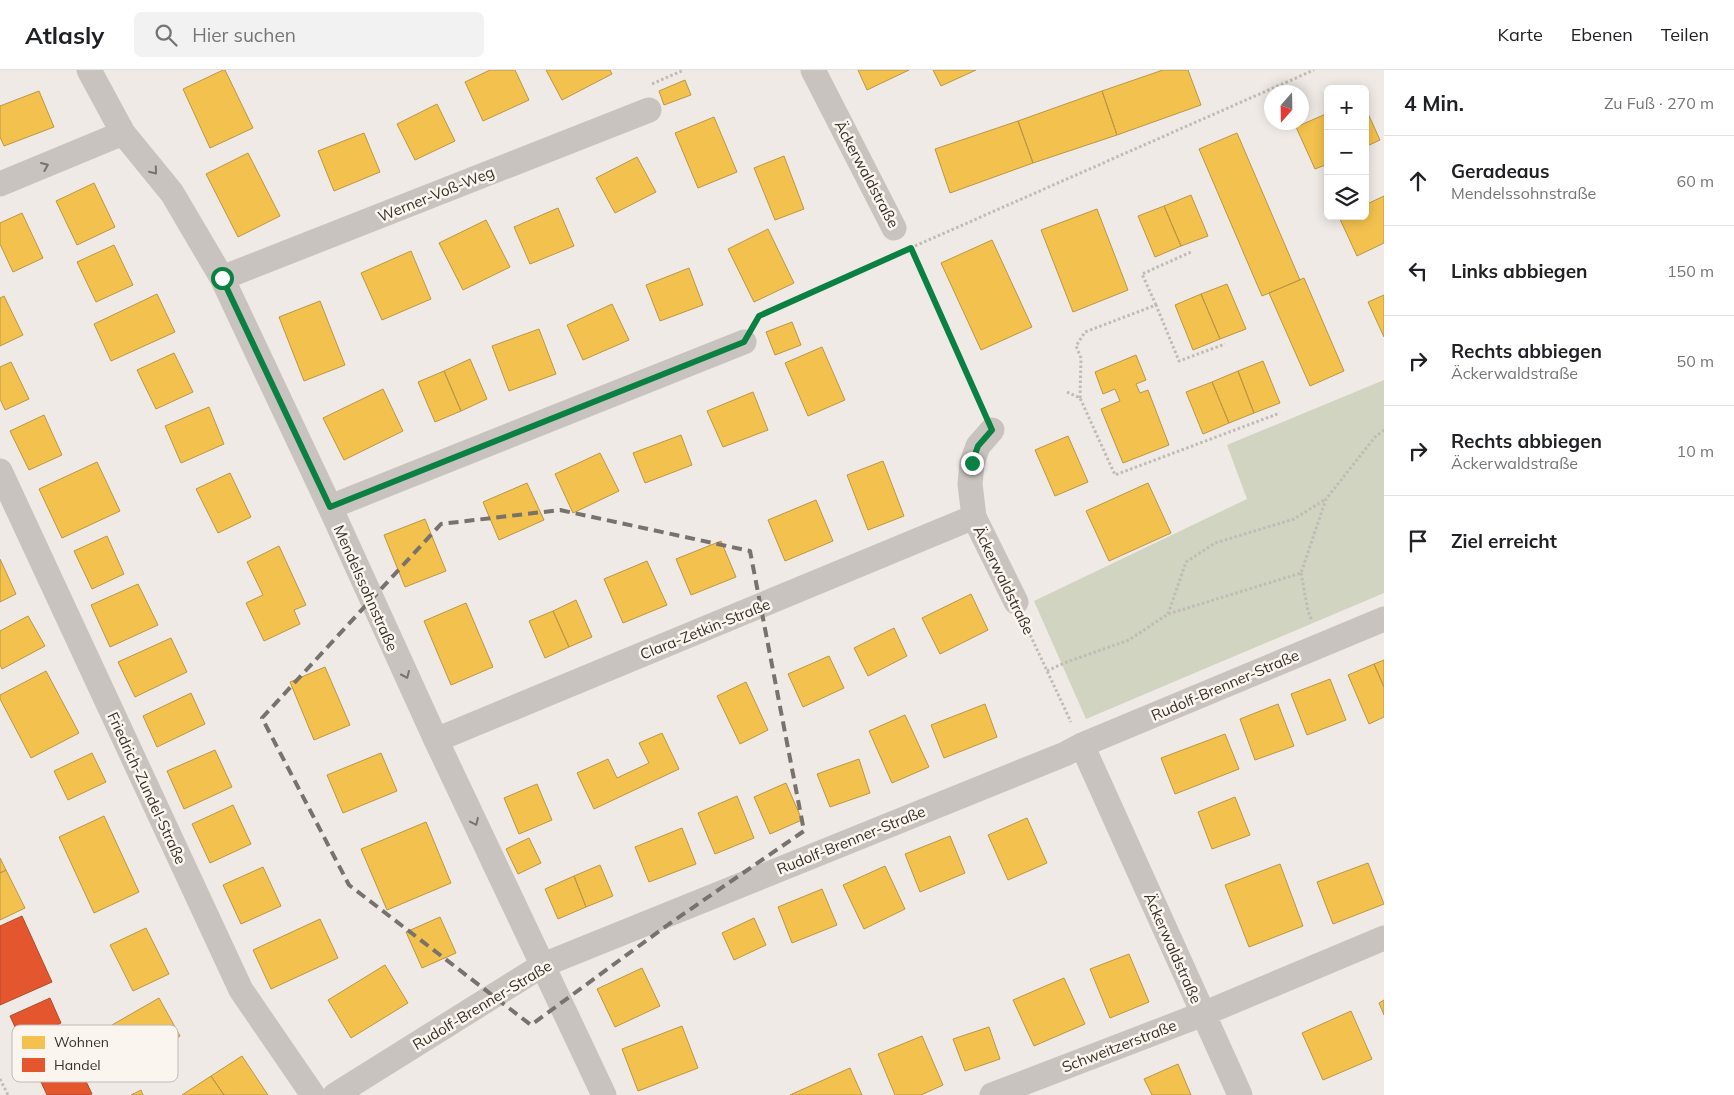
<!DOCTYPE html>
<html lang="de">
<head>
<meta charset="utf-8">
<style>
	body { margin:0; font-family:Mulish,sans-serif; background:#f2f2f2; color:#202124 }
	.controls { position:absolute; right:15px; top:15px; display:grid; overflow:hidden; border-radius:8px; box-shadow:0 2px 12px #0003 }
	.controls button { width:45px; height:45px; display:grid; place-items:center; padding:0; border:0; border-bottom:1px solid #e0e0e0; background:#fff; color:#202124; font:25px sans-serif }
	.compass { position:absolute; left:1264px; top:15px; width:45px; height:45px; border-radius:50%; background:#fff; box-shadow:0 2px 12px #0003; rotate:200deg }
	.stop { position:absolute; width:15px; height:15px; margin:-11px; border:4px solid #0b8043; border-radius:50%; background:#fff }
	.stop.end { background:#0b8043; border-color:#fff; box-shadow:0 1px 5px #0008 }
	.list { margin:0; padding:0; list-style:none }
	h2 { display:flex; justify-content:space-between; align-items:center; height:65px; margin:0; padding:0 20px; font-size:21px }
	h2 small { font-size:16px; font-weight:400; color:#757577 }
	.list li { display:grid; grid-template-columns:32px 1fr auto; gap:15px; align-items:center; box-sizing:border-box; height:90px; padding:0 20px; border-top:1px solid #e0e0e0 }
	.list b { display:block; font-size:19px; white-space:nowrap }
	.list p { margin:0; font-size:16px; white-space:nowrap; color:#757577 }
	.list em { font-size:16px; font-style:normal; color:#757577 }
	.icon { flex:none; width:28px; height:28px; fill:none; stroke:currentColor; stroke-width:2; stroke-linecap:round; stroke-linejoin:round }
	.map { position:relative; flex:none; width:1384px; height:1025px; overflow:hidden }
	header { display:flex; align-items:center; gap:30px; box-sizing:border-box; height:70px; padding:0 25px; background:#fff; border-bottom:1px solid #e0e0e0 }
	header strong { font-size:24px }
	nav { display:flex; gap:28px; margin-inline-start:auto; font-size:18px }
	.search { width:350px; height:45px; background:#f2f2f2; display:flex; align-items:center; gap:12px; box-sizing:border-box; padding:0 18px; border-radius:8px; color:#757577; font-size:19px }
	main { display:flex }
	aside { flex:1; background:#fff }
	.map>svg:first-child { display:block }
</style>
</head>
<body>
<header>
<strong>Atlasly</strong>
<div class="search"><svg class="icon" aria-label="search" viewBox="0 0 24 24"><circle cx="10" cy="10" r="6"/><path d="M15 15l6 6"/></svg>Hier suchen</div>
<nav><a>Karte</a><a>Ebenen</a><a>Teilen</a></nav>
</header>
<main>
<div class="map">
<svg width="1384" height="1025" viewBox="0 0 1384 1025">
	<rect width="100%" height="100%" fill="#efeae5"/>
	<path fill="#d0d4c0" d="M1384 310V523L1086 649 1034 531 1247 429 1227 375Z"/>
	<path fill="#f2c14e" stroke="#bb9644" d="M223 0H225L253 58 210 78 183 19Z
		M490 0H515L529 30 483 51 465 12Z
		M546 0H610L612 4 562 30Z
		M858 0H909L867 20Z
		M933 0H976L941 16Z
		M1163 0H1188L1201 35 1117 65 1102 21Z
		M685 10 691 25 664 35 659 21Z
		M39 21 54 57 4 76 0 67V36Z
		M1102 21 1117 65 1033 93 1018 51Z
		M437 34 455 71 415 90 397 54Z
		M1365 37 1380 70 1365 77Z
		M1328 43V94L1315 99 1296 57Z
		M714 47 737 102 698 118 675 63Z
		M1018 51 1033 93 950 123 935 79Z
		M364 63 380 102 334 121 318 81Z
		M1237 63 1300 210 1262 226 1199 79Z
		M248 83 280 146 238 167 206 104Z
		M784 86 804 139 775 150 754 98Z
		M637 87 656 122 615 143 596 108Z
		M94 113 115 157 77 175 56 131Z
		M1191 125 1208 166 1181 176 1164 136Z
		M1384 126V173L1357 186 1339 147 1365 146V135Z
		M1164 136 1181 176 1155 187 1138 146Z
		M558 138 574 176 530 194 514 157Z
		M1097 139 1128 220 1073 242 1041 160Z
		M22 143 43 188 13 202 0 174V153Z
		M486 150 510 197 463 220 439 173Z
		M768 159 794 213 754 232 728 179Z
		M992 170 1032 257 981 280 941 193Z
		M114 175 133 215 96 232 77 192Z
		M411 181 431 229 382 250 361 203Z
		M689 198 703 235 660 251 646 215Z
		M1304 208 1344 301 1310 316 1269 223Z
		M1227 214 1246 259 1220 269 1201 224Z
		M157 224 175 262 111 291 94 254Z
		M1201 224 1220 269 1193 280 1175 235Z
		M1384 225V267L1368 232Z
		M4 226 23 265 0 276V228Z
		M320 231 345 295 304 311 279 247Z
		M612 234 629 270 583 290 567 255Z
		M792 252 801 275 775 285 766 262Z
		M539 259 556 304 509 321 492 276Z
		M822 277 845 330 808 346 785 293Z
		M174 283 193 322 156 339 137 300Z
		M1136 285 1146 310 1136 314 1140 323 1148 320 1169 375 1123 393 1101 339 1120 331 1115 319 1103 324 1095 302Z
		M470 289 487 329 461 341 444 301Z
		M1263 291 1280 333 1254 343 1238 301Z
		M11 292 29 329 5 340 0 329V297Z
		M444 301 461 341 435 352 418 312Z
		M1238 301 1254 343 1229 353 1212 312Z
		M1212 312 1229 353 1203 364 1186 322Z
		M383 319 403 361 344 390 323 348Z
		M753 322 768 360 723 377 707 341Z
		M209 337 224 374 181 393 165 356Z
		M44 345 62 385 29 400 10 361Z
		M681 365 692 395 645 413 633 383Z
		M1068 366 1088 412 1055 426 1035 380Z
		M600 383 619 421 573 443 555 404Z
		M883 391 904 446 868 460 847 405Z
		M97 392 120 441 62 468 39 419Z
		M230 403 251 447 218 463 196 419Z
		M527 413 544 450 499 470 483 432Z
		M1148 413 1171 463 1109 491 1086 441Z
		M816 430 833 471 785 491 768 450Z
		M425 449 446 501 405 517 384 465Z
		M107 466 124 504 92 519 74 481Z
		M721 471 736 507 691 525 676 489Z
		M279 476 306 535 294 540 300 554 264 571 246 533 263 525 247 492Z
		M0 489 16 524 0 532Z
		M647 491 667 535 623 553 604 509Z
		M138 514 158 555 110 577 91 535Z
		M971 524 988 560 940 584 922 548Z
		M576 530 592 567 569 577 553 541Z
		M466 533 493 597 451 615 424 551Z
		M553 541 569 577 545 588 529 551Z
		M28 546 45 576 2 599 0 595V561Z
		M894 558 907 586 868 606 854 578Z
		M171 568 187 602 135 627 118 592Z
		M829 586 844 618 803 637 788 604Z
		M1384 590V617L1374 594Z
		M1374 594 1384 617V647L1369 654 1348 605Z
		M325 597 350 655 314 670 290 612Z
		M46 601 79 663 31 688 0 629V625Z
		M1330 609 1346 650 1307 665 1291 624Z
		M746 612 768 660 740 674 717 626Z
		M191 623 205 654 157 677 143 646Z
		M985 634 997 667 944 688 931 655Z
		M1278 634 1294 676 1255 690 1240 649Z
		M905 645 929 697 892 713 869 661Z
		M662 663 679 699 594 739 577 703 608 689 617 708 649 693 639 673Z
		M1225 664 1239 699 1175 724 1161 688Z
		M215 680 232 717 184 739 167 701Z
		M92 683 106 712 68 730 54 701Z
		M381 683 397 721 343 743 327 705Z
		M859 689 870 723 830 737 817 704Z
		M786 713 802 750 770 764 754 727Z
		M537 714 552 750 519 764 504 728Z
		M737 726 754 768 715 784 698 743Z
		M1235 727 1250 765 1212 779 1198 742Z
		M233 735 251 774 210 793 192 754Z
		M104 746 139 822 94 843 59 767Z
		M1027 748 1047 793 1008 810 988 765Z
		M426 752 451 813 387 840 361 779Z
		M682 758 696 794 649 812 635 777Z
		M950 766 965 803 920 822 905 784Z
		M529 768 541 793 518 804 506 779Z
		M0 788 6 800 0 803Z
		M1368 793 1384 834 1333 854 1317 812Z
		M1280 794 1303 856 1249 877 1225 815Z
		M600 795 613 826 586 837 574 806Z
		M885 796 905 839 864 859 843 815Z
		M263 797 281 836 241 854 223 815Z
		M6 800 25 838 0 850V803Z
		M574 806 586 837 558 849 545 819Z
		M822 819 837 855 792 873 778 837Z
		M440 847 456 883 422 898 406 862Z
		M754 848 766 875 734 890 722 863Z
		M320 849 338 888 271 919 253 880Z
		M146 858 169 904 133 921 110 875Z
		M1129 884 1149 932 1110 948 1090 899Z
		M385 895 408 933 351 968 328 930Z
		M642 898 660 936 615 957 597 919Z
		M1064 908 1085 954 1034 976 1013 930Z
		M159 928 180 966 133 992 112 955Z
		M1384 930V945L1379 933Z
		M1351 941 1372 989 1323 1010 1302 963Z
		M682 956 698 998 638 1021 622 979Z
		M989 957 1000 989 965 1001 953 969Z
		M922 966 943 1015 921 1025H895L878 984Z
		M242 986 268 1025H224L211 1006Z
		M1178 994 1191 1025H1152L1144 1009Z
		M850 998 862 1025H790Z
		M211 1006 224 1025H182Z
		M141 1020 143 1025H131Z"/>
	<path fill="#e4572e" stroke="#b14b2d" d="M22 846 52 912 0 935V856Z
		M50 928 61 953 22 972 10 946Z
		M61 958 92 1024 90 1025H47L24 975Z"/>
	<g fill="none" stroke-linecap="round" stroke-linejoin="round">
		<path stroke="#c1bbb6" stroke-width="3" stroke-dasharray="2.5 2.5" stroke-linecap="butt" d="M652 14 684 0
			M915 176 1314 0
			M911 177 982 336
			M1156 235 1142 204 1191 182
			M757 250 759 246 895 185
			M1067 322 1080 328 1115 405 1280 343
			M1080 328 1081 288 1076 276 1085 262 1156 235 1179 291 1225 274
			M1301 503 1308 541 1312 551
			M1168 544 1186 492 1215 473 1294 449 1326 429
			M1026 556 1071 652
			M1047 601 1064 593 1129 570 1168 544 1301 503 1326 429 1375 367 1384 360
			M0 1009 8 1025"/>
		<path stroke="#c8c3be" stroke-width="25" d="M89 0 123 63 172 123 222 208 330 437 436 670 604 1025
			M813 0 894 158
			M0 114 123 63
			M222 208 649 40
			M992 360 978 376 972 393 970 414 974 447 1016 532
			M0 401 241 920 313 1025
			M330 437 744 272
			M436 670 974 447
			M1082 675 1240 1025
			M335 1025 543 895 1065 684 1082 675 1384 549
			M992 1025 1203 944 1384 868"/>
	</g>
	<defs><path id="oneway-chevron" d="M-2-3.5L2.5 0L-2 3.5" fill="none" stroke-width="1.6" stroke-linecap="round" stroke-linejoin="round" transform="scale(1.25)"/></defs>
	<g stroke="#7a726d">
		<use href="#oneway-chevron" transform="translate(45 96) rotate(-23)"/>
		<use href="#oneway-chevron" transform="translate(154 101) rotate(51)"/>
		<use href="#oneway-chevron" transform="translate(406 605) rotate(66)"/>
		<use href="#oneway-chevron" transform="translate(475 752) rotate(65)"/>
	</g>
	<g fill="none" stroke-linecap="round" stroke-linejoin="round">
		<path stroke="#0b8043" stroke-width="6" d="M222 208 330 437 744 272 759 246 911 178 992 360 978 376 972 393"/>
	</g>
	<path fill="none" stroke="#79716c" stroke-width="4" stroke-dasharray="10 6" stroke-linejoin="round" d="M560 440 750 481 804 761 669 854 531 955 349 815 262 648 441 454Z"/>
	<g text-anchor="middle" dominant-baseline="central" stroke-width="5" stroke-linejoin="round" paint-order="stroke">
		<g font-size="15" fill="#3a302b" stroke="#faf5ee">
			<text transform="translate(867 104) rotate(62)">Äckerwaldstraße</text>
			<text transform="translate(436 124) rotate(-22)">Werner-Voß-Weg</text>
			<text transform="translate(1004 510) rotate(64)">Äckerwaldstraße</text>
			<text transform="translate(366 518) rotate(66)">Mendelssohnstraße</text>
			<text transform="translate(705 559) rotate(-22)">Clara-Zetkin-Straße</text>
			<text transform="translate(1225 615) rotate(-23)">Rudolf-Brenner-Straße</text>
			<text transform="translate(147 718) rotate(65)">Friedrich-Zundel-Straße</text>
			<text transform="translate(851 770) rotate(-22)">Rudolf-Brenner-Straße</text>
			<text transform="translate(1173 878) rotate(66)">Äckerwaldstraße</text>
			<text transform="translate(482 935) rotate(-31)">Rudolf-Brenner-Straße</text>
			<text transform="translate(1119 976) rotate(-21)">Schweitzerstraße</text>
		</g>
	</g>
	<rect x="12" y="955" width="166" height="57" rx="8" fill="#faf5ee" stroke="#c0bab4" stroke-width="1"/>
	<rect x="22" y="966" width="23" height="13" fill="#f2c14e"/>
	<rect x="22" y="988" width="23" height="14" fill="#e4572e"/>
	<g font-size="14" fill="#3a302b">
		<text x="54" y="977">Wohnen</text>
		<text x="54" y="1000">Handel</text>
	</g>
</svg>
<div class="controls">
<button>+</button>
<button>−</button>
<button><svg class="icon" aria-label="layers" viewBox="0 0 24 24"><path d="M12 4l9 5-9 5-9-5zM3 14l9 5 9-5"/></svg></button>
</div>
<svg class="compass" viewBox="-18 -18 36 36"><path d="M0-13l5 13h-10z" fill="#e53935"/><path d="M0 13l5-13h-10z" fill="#757577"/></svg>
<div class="stop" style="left:222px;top:208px"></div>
<div class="stop end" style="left:972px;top:393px"></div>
</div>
<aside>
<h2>4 Min.<small>Zu Fuß · 270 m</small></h2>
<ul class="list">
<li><svg class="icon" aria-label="ahead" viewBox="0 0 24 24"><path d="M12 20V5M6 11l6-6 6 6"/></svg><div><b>Geradeaus</b><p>Mendelssohnstraße</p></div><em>60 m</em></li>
<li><svg class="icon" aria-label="left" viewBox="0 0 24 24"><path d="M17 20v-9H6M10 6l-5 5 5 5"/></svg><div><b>Links abbiegen</b></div><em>150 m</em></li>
<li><svg class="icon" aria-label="right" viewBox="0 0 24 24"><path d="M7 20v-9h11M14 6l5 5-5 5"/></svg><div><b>Rechts abbiegen</b><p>Äckerwaldstraße</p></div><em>50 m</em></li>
<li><svg class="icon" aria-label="right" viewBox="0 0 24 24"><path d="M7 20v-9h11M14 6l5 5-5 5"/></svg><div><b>Rechts abbiegen</b><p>Äckerwaldstraße</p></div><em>10 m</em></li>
<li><svg class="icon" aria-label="arrive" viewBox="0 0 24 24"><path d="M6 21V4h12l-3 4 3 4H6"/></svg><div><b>Ziel erreicht</b></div></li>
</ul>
</aside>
</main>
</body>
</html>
